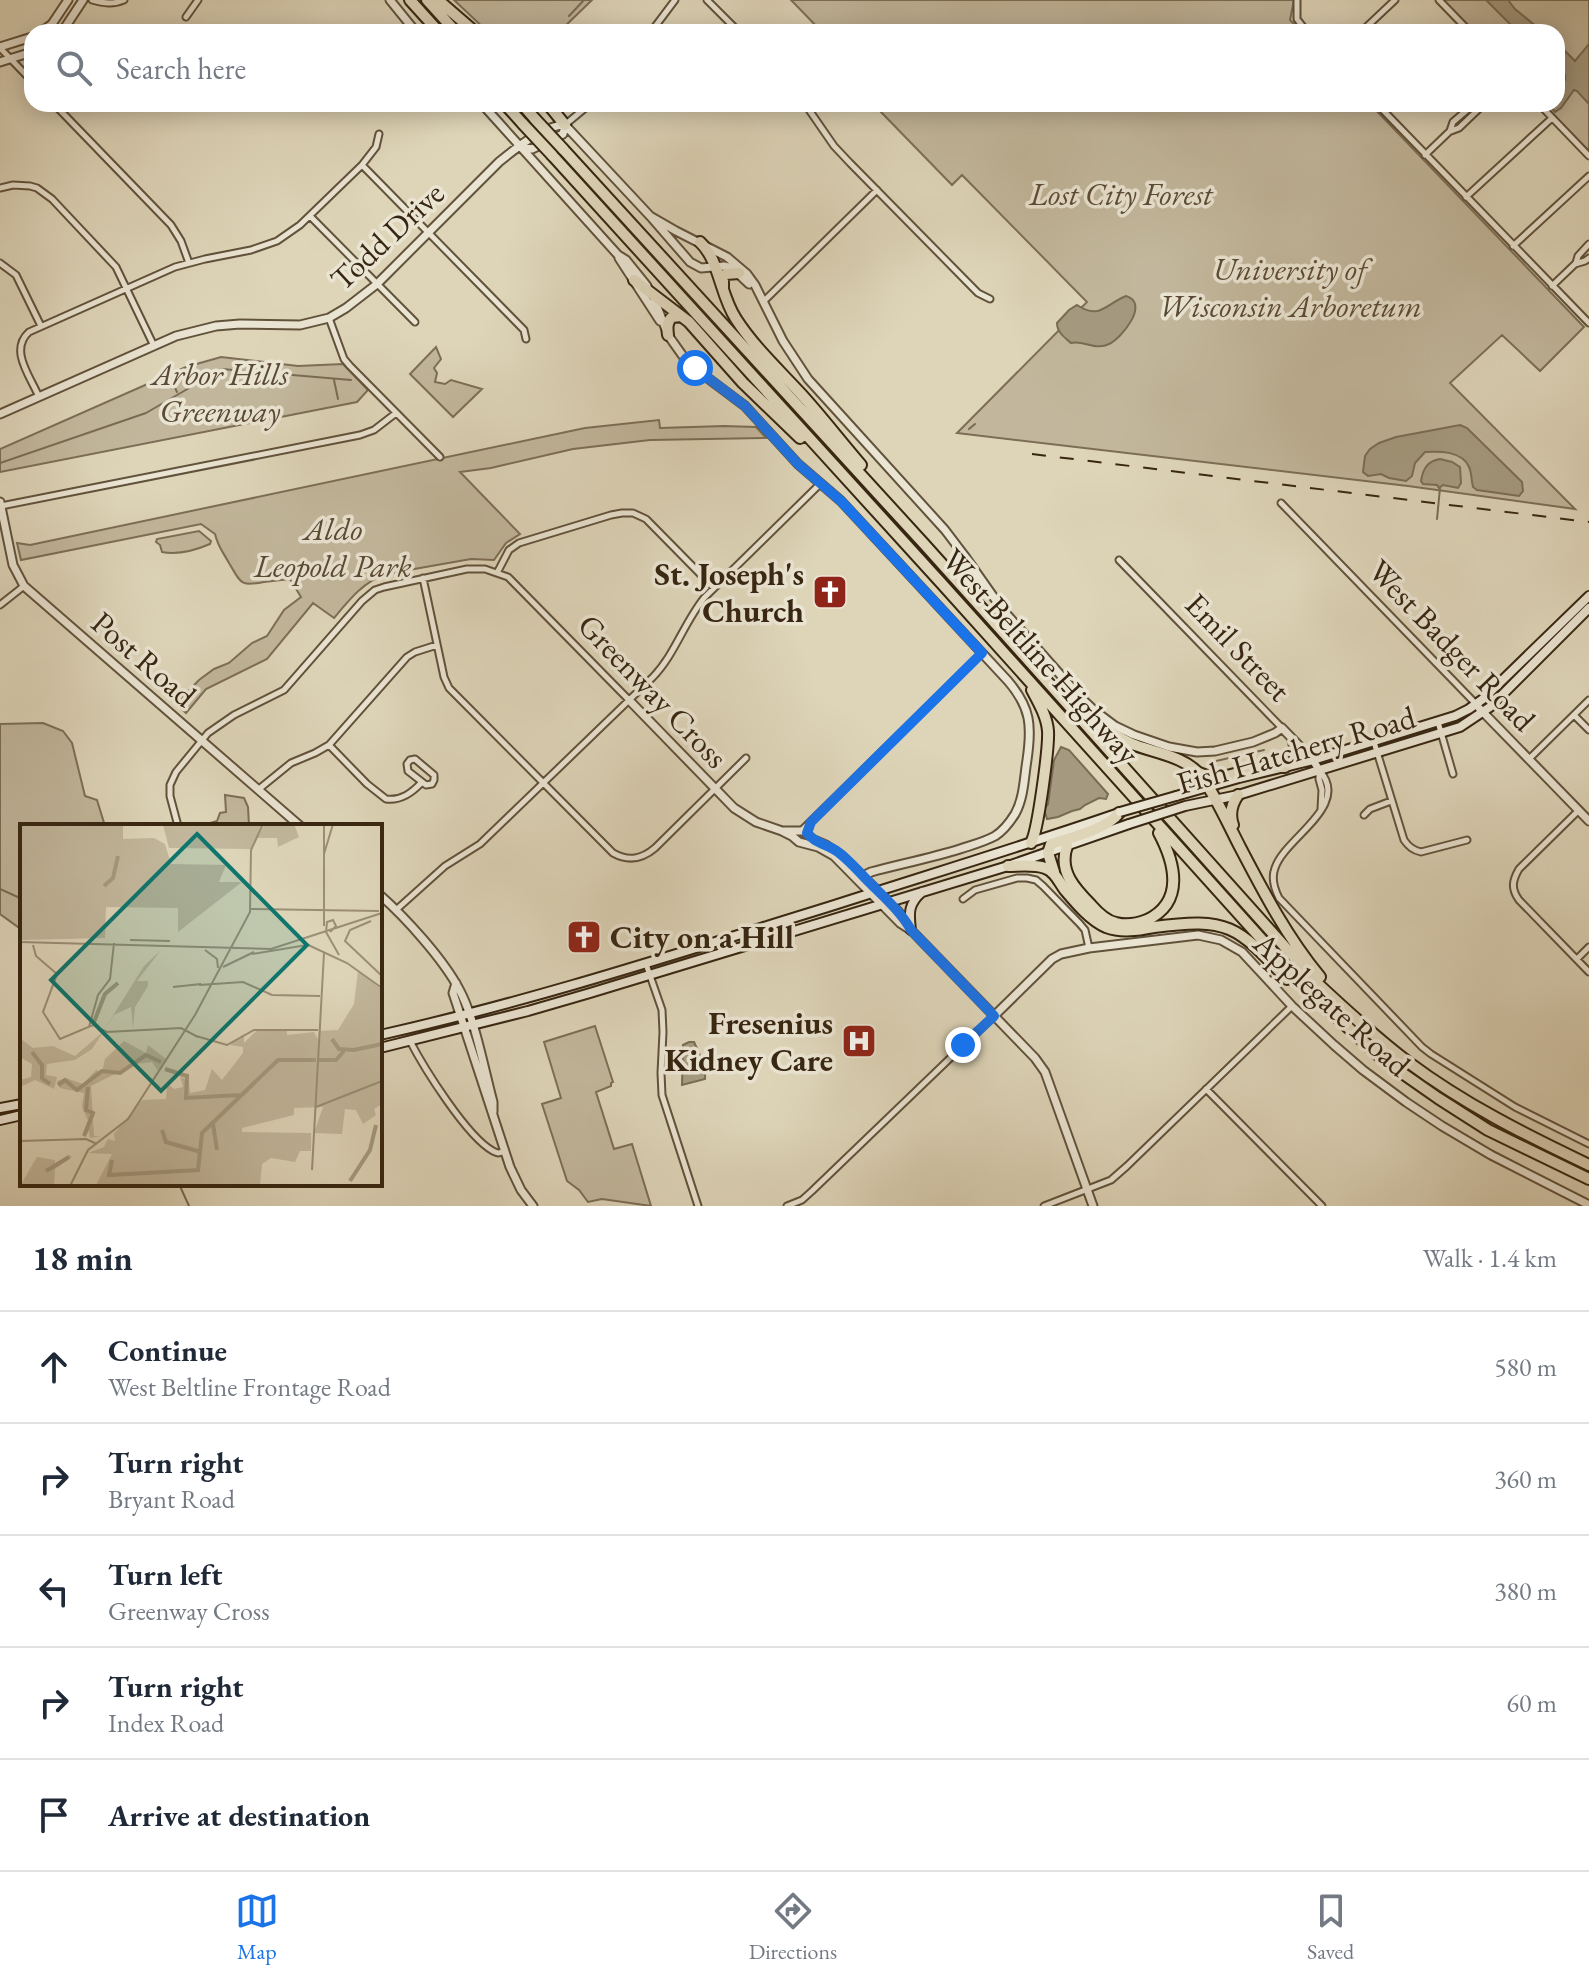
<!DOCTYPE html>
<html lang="en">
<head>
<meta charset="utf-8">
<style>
	body { margin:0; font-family:"EB Garamond",serif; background:#f6f6f7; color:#1f2937 }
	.stop { position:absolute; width:24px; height:24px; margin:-18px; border:6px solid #1a73e8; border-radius:50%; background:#fff }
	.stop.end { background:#1a73e8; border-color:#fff; box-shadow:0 2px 8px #0008 }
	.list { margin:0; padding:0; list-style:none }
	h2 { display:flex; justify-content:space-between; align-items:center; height:104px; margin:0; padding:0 32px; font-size:34px }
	h2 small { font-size:26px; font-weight:400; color:#747a83 }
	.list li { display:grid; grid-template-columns:52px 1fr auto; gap:24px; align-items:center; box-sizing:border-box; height:112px; padding:0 32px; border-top:2px solid #e0e1e3 }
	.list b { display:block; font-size:30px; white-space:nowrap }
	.list p { margin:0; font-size:26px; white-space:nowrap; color:#747a83 }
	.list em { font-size:26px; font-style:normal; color:#747a83 }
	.icon { flex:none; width:44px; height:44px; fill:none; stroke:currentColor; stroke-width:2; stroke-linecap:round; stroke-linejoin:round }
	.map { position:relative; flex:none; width:1589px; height:1206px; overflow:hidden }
	.search { position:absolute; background:#fff; box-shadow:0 4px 20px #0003; left:24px; right:24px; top:24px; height:88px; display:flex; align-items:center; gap:20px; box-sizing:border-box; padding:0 28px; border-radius:24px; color:#747a83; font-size:30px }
	.sheet { height:664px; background:#fff }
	nav { display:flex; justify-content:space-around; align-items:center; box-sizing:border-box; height:112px; border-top:2px solid #e0e1e3; background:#fff; font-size:22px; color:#747a83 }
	nav a { display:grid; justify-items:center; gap:4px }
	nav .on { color:#1a73e8 }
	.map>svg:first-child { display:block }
</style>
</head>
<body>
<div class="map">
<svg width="1589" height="1206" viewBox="0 0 1589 1206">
	<rect width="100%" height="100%" fill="#ded5b9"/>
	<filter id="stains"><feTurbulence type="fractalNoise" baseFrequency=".0025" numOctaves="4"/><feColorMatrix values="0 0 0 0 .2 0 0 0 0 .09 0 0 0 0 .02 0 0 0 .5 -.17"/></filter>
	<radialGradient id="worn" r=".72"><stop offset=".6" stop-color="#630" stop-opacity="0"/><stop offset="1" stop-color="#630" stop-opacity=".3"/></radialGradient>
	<path fill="#c2b79c" stroke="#7c6e56" stroke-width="2" d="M454 0H592L559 32H488Z
		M791 0H1294L1290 20 1302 32H822Z
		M1443 0H1589V153L1542 104H1557V32H1473Z
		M888 104H1370L1584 327 1540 371 1502 335 1450 383 1575 509 1408 486 957 433 1087 302 962 175 952 185 880 111Z
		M436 347 441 359 434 368 437 373 435 382 445 384 451 380 482 389 453 417 410 374Z
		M221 357 298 366 343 364 368 390 357 402 0 472V449L186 367Z
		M659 420 660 428 724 426 756 427 766 438 650 440 573 449 491 468 460 472 520 534 506 543 494 560 471 559 386 574C363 582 349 600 334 618L313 603 267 659 206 689 186 713 176 704 199 680 214 669 229 663 252 643 267 636 284 610 301 597 290 579C282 580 272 581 264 582 240 587 241 583 229 563 223 552 218 547 215 534L201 524 21 560 17 543 30 545 585 428Z
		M199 531 211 541 210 544C196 550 178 555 162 552L160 545 156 542 157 539Z
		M43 723 63 731 72 743 85 796 97 800 105 826H22V930L0 914V724Z
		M225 795 244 798 248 807 249 826H200L217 821 220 813 226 812Z
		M595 1026 613 1082 611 1083V1086L596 1092 614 1149 632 1144 651 1206 602 1199 588 1202 579 1190 567 1181 542 1104 561 1098 544 1042Z"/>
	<path fill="#a59a80" stroke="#796c54" stroke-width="2" d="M1486 0H1508L1515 9 1543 32H1518Z
		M1557 43 1575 61 1589 44V104L1577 91 1574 90 1561 108 1555 112 1549 105 1557 104V90L1565 80V75L1557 68Z
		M1126 296C1150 303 1122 338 1109 344 1096 351 1084 340 1071 343 1064 337 1057 332 1057 323L1069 310 1077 305C1100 320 1104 305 1126 296Z
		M1460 425 1467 428 1522 482 1523 491 1519 496 1477 490 1473 487C1471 480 1472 473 1469 467 1462 451 1440 451 1425 452L1415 463 1412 476 1406 481 1389 478 1381 474 1368 476 1363 472 1365 456 1370 449 1379 443 1396 437Z
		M1440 459 1452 462 1460 467 1461 483 1458 488 1443 485 1439 488 1437 485 1423 484 1421 481C1423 468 1428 461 1440 459Z
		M1061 747 1069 750 1108 794 1106 799 1099 798 1085 805 1080 809 1072 811 1058 817 1047 819 1044 809 1048 804 1054 760Z
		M689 1042H694C699 1053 706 1067 705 1079L682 1085 683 1045Z"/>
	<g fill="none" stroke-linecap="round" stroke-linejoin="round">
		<path stroke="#796c54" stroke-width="2" d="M569 16 584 0
			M171 379 177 392
			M334 380 338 399
			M969 429 975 424
			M0 463 146 413 222 369 351 380
			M1437 519 1440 488
			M1216 761 1264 750
			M0 889 22 899
			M179 1184 189 1206"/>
		<g stroke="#61523b" stroke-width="9">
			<path id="minor" d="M92 0C103 3 113 5 124 0
				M707 0 739 32
				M1297 0V19L1307 32
				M1439 0 1470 32
				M186 17 198 0
				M651 32 675 0
				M1361 32 1395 0
				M0 48 32 81
				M54 104 171 225 181 241 189 263
				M805 104 834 146 850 163 978 293 990 299
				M1377 104 1589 323
				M1539 104 1589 156
				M566 124 590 104
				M1451 131 1459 128 1484 104
				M1425 155 1450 131 1453 122 1474 104
				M362 165 524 330 526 339
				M0 188 13 185 30 186 37 188 52 199 116 267 154 346
				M1466 197 1552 118
				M310 216 415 322
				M1513 246 1589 176
				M0 263 16 275 41 326
				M1576 263 1578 256 1589 244
				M1552 286 1575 264 1585 261 1589 258
				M764 301 877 190
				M329 318 344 359 350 366 440 457
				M39 397C30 376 9 350 29 332L175 267 205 259 251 250 277 241 300 225 362 165 376 147 379 134
				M1281 503 1475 703
				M1 506 360 435 374 430 396 413
				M1119 560 1282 728
				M497 573 509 550 519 543 611 515 622 513H633L646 519 714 588
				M423 578 444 677 449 688 613 853C629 862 642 859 655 848L746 758
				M0 605 24 586
				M1574 715 1589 730
				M1438 722 1453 774
				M1374 742 1404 840C1409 847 1413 850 1421 852L1467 840
				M329 745 367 784 386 799C401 801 412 793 422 782
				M415 759 434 775V780L432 784 426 785 408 771 407 764 410 760Z
				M1529 759 1589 700
				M1319 770C1352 806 1285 837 1275 868 1271 878 1274 888 1279 898L1422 1047 1431 1054 1515 1107 1589 1144
				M1319 772V779L1322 790 1321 809
				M259 789 291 763 315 753 329 745 407 657 415 652 437 645
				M1579 810 1519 869C1512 881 1511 889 1519 900L1589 972
				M1364 815 1370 809 1391 801
				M178 826 170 796V785L176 772 208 733 234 715 284 690 362 601 375 590 384 587 467 569H485L508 577 629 700
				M802 830 982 653
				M963 899 975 890 1017 878H1027L1036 880 1043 886 1080 924 1085 930 1089 948
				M396 910 445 866 480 844 653 677C675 654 684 623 704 598L820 484
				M1577 959 1589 947
				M646 964 662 1010 663 1032 661 1073 662 1095 698 1206
				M410 1041C424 1068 467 1137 493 1151 499 1154 499 1153 505 1151
				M1206 1089 1322 1206
				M787 1206 802 1200 812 1191 994 1016
				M1044 1206 1111 1180 1127 1166 1292 1006"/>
		</g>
		<g stroke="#61523b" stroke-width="11">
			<path id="tertiary" d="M390 0 416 32
				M41 32 52 24 68 0
				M62 32 83 0
				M0 47 32 37
				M0 62 32 52
				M482 104 618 255 626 260 647 286
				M565 125 650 216 690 262 701 268 724 266 732 268 749 284
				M521 147 532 149 563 134 565 125
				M650 216 676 231 727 257 747 274 755 285 783 341 808 379 945 530 964 555 1002 609 1081 698 1095 711 1115 726 1134 735 1169 747 1197 752 1215 751 1253 742 1275 733 1282 728 1313 760 1319 770
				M619 258 660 321
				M653 296 668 335 685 359 701 373 745 406 798 464 841 501 1008 681C1031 708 1032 726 1027 760 1024 778 1024 798 1015 814 1010 822 1003 831 995 836 984 842 972 845 960 849 931 858 901 864 871 872L863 876
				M0 414 176 336 216 326 240 324 300 325 329 318 346 308 377 284 499 162C515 149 544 125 565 125
				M0 502 13 565 24 586 300 826
				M629 700 734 808 756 822 782 831 792 836 799 842 818 847 834 856 900 923 911 930 1035 1058 1045 1072 1093 1206
				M1479 708 1589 821
				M1289 766 1295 755 1292 739
				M784 831H804L812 839 826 845 841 855 894 907 904 918 910 929
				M380 895C406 918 443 959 459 989 475 1018 484 1069 493 1102V1112
				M456 983 453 993 510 1167 521 1190 533 1206
				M994 1016 1052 959 1061 954 1089 948 1198 935 1221 940 1242 952 1292 1006 1334 1045 1363 1070 1406 1102 1442 1126 1491 1155 1589 1205"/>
		</g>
		<g stroke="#372611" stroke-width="12">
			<path id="secondary" d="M1176 796 1239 778 1313 760 1455 716 1469 709 1483 699 1589 596
				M1185 806 1238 795 1460 727 1490 707 1589 608
				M911 930C909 913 908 904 922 892
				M380 1035C532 1001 679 953 828 907 924 876 1020 847 1116 814
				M380 1048 528 1011 590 993 1008 866 1129 824
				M0 1108 22 1104
				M0 1120 22 1115"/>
		</g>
		<g stroke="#372611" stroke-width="14">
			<path id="motorway" d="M410 0 439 32
				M427 0 456 32
				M438 0 475 32
				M505 104 523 124
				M522 104 535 119
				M548 104 565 125
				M563 149 925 545 1319 985C1348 1012 1376 1038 1408 1062 1464 1104 1526 1135 1589 1165
				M552 155 943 585 1309 992 1385 1061 1438 1098 1488 1130 1589 1179
				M700 242C720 261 720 295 736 319 754 347 779 370 801 394 822 417 841 442 861 465
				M634 280 689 322 743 383 800 438
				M723 288V277L726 274 739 273
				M668 335C667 327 667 322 672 317L681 316
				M1071 699C1089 717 1107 732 1130 743 1153 753 1184 755 1201 776 1215 794 1229 826 1240 847 1264 893 1287 937 1320 977
				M1197 772C1222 785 1240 769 1265 766 1272 766 1278 767 1285 767
				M1233 825C1229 814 1231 805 1238 795
				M1031 843C1038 831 1049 747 1048 731 1047 717 1039 703 1032 690
				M1067 846C1058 871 1075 889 1091 905 1098 913 1106 921 1116 923 1127 926 1137 924 1147 920 1185 902 1175 863 1159 833
				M1008 866C1019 866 1034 864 1045 868 1055 871 1059 882 1065 890 1076 903 1090 920 1106 927 1122 933 1138 930 1154 927 1229 917 1237 926 1287 979
				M1054 872 1048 853 1051 844C1070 838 1107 829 1119 813"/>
		</g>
		<use href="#minor" stroke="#eae4d2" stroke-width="5"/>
		<use href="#tertiary" stroke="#eae4d2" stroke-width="7"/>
		<use href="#secondary" stroke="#eae4d2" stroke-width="8"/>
		<use href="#motorway" stroke="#ded5b9" stroke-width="10"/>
		<path stroke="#372611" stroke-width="2" stroke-dasharray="14 14" stroke-linecap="butt" d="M1032 454 1589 522"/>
		<g stroke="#372611" stroke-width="12" stroke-linecap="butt">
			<path id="secondary-bridge" d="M1120 812 1176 796
				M1129 824 1185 806"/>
		</g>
		<g stroke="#372611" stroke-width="14" stroke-linecap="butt">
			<path id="motorway-bridge" d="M535 119 563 149
				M523 124 552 155"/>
		</g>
		<use href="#secondary-bridge" stroke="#eae4d2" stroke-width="8"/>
		<use href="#motorway-bridge" stroke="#ded5b9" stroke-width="10"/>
	</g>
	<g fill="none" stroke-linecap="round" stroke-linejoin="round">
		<path stroke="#1a73e8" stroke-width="10" d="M695 368 745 406 798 464 841 501 982 653 811 822 807 833C814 843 829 845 838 852 850 861 860 873 870 883 885 898 901 912 911 930L994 1016 963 1045"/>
	</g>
	<defs>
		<g id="church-square" transform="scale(1.8)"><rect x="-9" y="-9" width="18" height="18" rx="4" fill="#8f2418" stroke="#eae4d2"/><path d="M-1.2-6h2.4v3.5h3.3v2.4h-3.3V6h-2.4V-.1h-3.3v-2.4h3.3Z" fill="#fff"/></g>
		<g id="hospital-square" transform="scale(1.8)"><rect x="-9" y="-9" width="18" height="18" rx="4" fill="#8f2418" stroke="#eae4d2"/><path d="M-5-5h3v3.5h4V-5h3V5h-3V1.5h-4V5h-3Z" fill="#fff"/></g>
	</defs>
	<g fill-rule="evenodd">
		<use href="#church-square" x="830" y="592"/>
		<use href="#church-square" x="584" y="937"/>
		<use href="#hospital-square" x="859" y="1041"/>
	</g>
	<g text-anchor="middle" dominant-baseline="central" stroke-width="7" stroke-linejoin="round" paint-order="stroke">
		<g font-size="32" font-style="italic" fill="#5a4a34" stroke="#eae4d2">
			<text x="1121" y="194">Lost City Forest</text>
			<text x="1290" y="269">University of<tspan x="1290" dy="37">Wisconsin Arboretum</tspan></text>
			<text x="220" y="374">Arbor Hills<tspan x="220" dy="37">Greenway</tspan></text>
			<text x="333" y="529">Aldo<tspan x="333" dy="37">Leopold Park</tspan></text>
		</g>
		<g font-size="32" fill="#372611" stroke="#eae4d2">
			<text transform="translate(387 236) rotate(-43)">Todd Drive</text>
			<text transform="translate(1452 645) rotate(46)">West Badger Road</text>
			<text transform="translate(1238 647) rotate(46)">Emil Street</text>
			<text transform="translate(1041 656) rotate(48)">West Beltline Highway</text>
			<text transform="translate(144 659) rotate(41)">Post Road</text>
			<text transform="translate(653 691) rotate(46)">Greenway Cross</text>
			<text transform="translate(1296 750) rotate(-16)">Fish Hatchery Road</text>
			<text transform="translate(1332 1004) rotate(42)">Applegate Road</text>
		</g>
		<g font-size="32" font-weight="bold" fill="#372611" stroke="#eae4d2" text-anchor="end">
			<text x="804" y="574">St. Joseph's<tspan x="804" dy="37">Church</tspan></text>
			<text x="610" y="937" text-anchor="start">City on a Hill</text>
			<text x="833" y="1023">Fresenius<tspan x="833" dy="37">Kidney Care</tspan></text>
		</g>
	</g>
	<g transform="translate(20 824)">
		<rect width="362" height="362" fill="#ded5b9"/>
		<path d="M0 0H103V15L134 14 145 20 151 40 206 41 199 58H222L158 108V84L86 83 85 114 0 116ZM242 0 231 25 149 24 143 1ZM245 0H274L279 13 258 23 257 14H237ZM141 126 117 157H128V162L115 183 113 204 111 183 94 191 84 206 124 142ZM338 146 362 166V280L354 285 356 291 343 300 336 286 325 285 322 310 294 309 303 283 274 284V291L222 304V308L291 309V327H280L275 338 251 334 242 340 240 362 76 361 92 330 68 329 84 323 88 315 95 317 94 310 122 276 146 275 147 259 154 265 163 263 160 252 165 255 168 248 170 269 185 266 192 245 202 256 223 229V223L210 221 224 210V219L237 206 267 205V211L294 208 298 215 299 207 318 206 334 180ZM0 154 1 215 13 224 33 222 55 232 84 207 72 225 55 236 27 240 26 251 37 253 34 265 15 256 0 263V256L11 253 12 240 0 233ZM104 217 126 229 128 221 146 235 138 247 132 238 115 240 71 262 74 312H81L70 314 69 307 64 314 69 299 62 283 64 269 40 264 37 257 46 254 63 260 76 246 82 248 85 235ZM49 331 52 333 35 345 34 362H0L17 333 35 336V343Z" fill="#c2b79c"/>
		<path fill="none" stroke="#a59a80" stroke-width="4" d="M84 62 93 54 98 32M74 198 85 170 98 159M312 215 319 225 334 226 362 220M12 228 22 241V254L30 260M298 236H316L324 227M145 245 167 252 166 274 221 271M38 261 45 256 57 266 82 247 100 249 126 231 141 238M193 300 197 326M142 306 146 318 181 328M64 312 73 289 66 286 68 263M92 336 89 351 178 346 182 309 258 236H296M26 347 49 333M330 357 350 326 356 301"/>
		<path fill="none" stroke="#9b8f76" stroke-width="2" d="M304 0V102M304 30 313 0M231 85 359 87M351 97 330 106 325 117 362 152M310 108 316 102 313 96 307 98 306 108 319 131M110 116 150 117M0 118 251 125 362 89M284 119 327 139 362 164M13 121 16 132 37 150 23 188 40 215 73 201 87 208 161 204 178 213M185 126 197 135 198 144M232 130 287 121M203 143 234 128M179 161 223 158 252 171 300 172M153 163 181 160M69 203 78 171 90 155 94 119M176 212 207 221 234 206H298M296 283 362 257M0 317 66 315 77 320M292 346 304 129M50 362 68 326 108 295 175 191 230 88 231 26 243 0"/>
		<path fill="#0f766e" fill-opacity="0.15" stroke="#0f766e" stroke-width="4" d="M177 10 287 121 141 267 31 156Z"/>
		<rect width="362" height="362" fill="none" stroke="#372611" stroke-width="4"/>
	</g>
	<rect width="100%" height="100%" filter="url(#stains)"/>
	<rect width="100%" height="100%" fill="url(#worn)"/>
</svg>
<div class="stop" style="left:695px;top:368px"></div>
<div class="stop end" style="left:963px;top:1045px"></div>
<div class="search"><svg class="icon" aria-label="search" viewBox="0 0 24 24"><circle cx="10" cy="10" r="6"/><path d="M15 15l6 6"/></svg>Search here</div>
</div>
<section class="sheet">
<h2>18 min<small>Walk · 1.4 km</small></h2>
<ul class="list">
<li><svg class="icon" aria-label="ahead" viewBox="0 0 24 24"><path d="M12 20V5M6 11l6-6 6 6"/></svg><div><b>Continue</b><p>West Beltline Frontage Road</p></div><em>580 m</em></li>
<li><svg class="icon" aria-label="right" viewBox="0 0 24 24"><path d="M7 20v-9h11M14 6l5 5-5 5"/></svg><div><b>Turn right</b><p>Bryant Road</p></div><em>360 m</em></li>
<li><svg class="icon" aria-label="left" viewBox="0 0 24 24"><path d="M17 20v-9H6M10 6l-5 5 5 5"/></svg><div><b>Turn left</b><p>Greenway Cross</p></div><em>380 m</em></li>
<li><svg class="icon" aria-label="right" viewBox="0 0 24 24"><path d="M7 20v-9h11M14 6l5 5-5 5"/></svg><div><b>Turn right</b><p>Index Road</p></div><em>60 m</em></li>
<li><svg class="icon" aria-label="arrive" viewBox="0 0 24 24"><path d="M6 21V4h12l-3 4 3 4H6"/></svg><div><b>Arrive at destination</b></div></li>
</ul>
</section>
<nav>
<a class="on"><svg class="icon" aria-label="map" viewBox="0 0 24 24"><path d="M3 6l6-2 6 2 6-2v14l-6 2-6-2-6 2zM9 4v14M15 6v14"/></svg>Map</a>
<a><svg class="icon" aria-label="directions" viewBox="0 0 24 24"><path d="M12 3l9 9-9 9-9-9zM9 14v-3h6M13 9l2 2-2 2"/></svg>Directions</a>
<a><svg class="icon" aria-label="saved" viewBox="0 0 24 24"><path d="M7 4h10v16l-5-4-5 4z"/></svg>Saved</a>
</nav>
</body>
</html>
